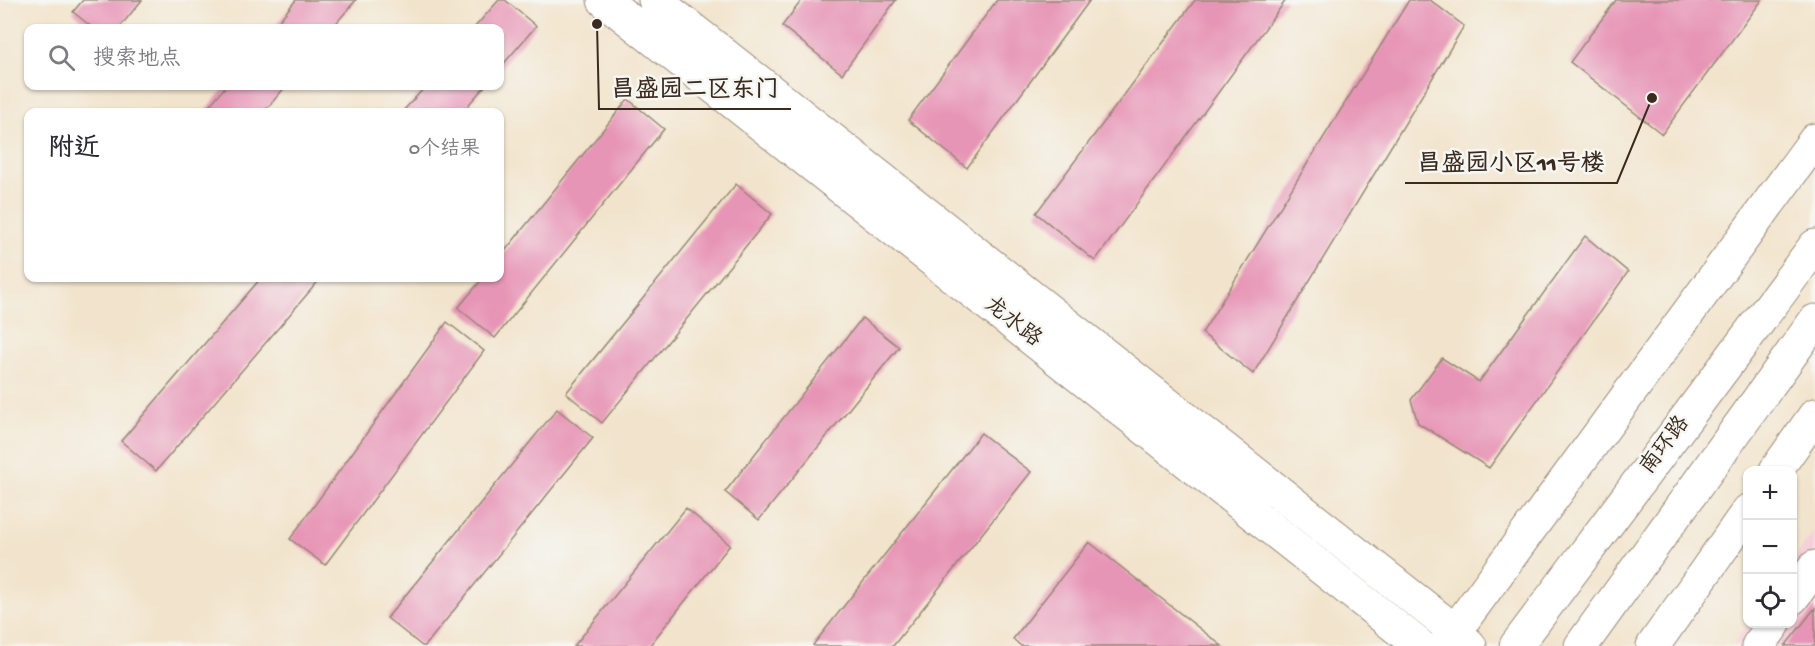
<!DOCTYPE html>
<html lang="zh">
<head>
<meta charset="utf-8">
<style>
	body { margin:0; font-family:"Gochi Hand","LXGW WenKai TC",sans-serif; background:#f2f2f3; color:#2b2b33 }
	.controls { position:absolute; right:18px; bottom:18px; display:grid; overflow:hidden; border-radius:12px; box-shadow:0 2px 4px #0004 }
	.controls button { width:54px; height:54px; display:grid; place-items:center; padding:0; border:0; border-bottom:2px solid #e1e1e2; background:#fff; color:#2b2b33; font:30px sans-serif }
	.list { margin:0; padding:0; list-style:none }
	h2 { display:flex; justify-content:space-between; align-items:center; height:78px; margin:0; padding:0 24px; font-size:26px }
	h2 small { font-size:20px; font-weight:400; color:#7c7c81 }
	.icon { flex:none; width:33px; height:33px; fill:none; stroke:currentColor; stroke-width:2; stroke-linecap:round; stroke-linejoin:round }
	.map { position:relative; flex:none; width:1815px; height:646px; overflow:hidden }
	.search { position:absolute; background:#fff; box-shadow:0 2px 4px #0004; left:24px; top:24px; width:480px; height:66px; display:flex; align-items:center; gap:15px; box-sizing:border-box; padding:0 21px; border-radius:12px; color:#7c7c81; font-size:22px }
	.panel { position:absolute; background:#fff; box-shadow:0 2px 4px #0004; left:24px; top:108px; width:480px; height:174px; border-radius:12px }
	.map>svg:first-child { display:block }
</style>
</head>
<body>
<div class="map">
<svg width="1815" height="646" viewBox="0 0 1815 646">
	<rect width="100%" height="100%" fill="#f6f6f2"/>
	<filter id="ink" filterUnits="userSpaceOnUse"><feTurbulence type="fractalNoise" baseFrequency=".0167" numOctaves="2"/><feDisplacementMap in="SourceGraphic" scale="12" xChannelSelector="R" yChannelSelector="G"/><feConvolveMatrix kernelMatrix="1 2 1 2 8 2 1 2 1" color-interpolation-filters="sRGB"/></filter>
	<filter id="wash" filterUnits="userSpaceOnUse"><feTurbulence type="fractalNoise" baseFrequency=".008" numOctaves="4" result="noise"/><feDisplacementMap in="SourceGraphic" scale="24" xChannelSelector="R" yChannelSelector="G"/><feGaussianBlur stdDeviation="1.35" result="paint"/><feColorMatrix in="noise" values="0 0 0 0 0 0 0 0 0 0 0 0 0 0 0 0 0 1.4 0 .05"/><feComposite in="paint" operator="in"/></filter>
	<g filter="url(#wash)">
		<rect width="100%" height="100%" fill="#f2e4cc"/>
		<path fill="#f5cfd9" d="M1815 529V646H1732L1748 624H1792L1793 560Z"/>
		<g id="blocks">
			<path fill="#e795b6" d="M83 0H142L119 28H93L73 12Z
				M296 0H356L332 28H273Z
				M499 0H505L536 26 500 68V28H474Z
				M802 0H896L842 74 782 26Z
				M997 0H1090L967 168 908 120Z
				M1195 0H1286L1095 261 1036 213Z
				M1409 0H1430L1464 26 1253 374 1202 333Z
				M1616 0H1762L1662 134 1570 62Z
				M226 86H286L264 112H204Z
				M426 86H485L462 112H402Z
				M628 99 664 129 495 338 458 308 483 278H500V257Z
				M736 184 772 214 602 423 566 393Z
				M1585 236 1628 272 1489 468 1418 423 1411 400 1442 358 1479 382Z
				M261 278H321L156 471 121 441Z
				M862 318 899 347 759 520 725 492Z
				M447 322 484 351 325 565 290 539Z
				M557 409 593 438 425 646H422L387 618Z
				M981 433 1031 472 893 646H815L813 645Z
				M686 508 730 545 649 646H574Z
				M1089 542 1222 646H1021L1013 639Z
				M1815 608V646H1785Z"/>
		</g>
	</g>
	<g filter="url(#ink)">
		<use href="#blocks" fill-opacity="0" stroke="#968775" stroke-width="1.5"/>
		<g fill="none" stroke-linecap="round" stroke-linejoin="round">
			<g stroke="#968775" stroke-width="35">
				<path id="minor" d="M604 0 1420 646
					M655 0 1455 631 1470 646
					M1776 470 1815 415
					M1792 598 1815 567
					M1444 646 1815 140
					M1653 646 1748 511
					M1758 646 1774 624"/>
			</g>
			<g stroke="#968775" stroke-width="35">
				<path id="major" d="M1516 646 1815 246
					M1581 646 1815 321"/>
			</g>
			<use href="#minor" stroke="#fff" stroke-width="33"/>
			<use href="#major" stroke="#fff" stroke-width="33"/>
		</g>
	</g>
	<g text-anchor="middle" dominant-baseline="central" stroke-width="5" stroke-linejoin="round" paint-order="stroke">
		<g font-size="22" fill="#3b2a1e" stroke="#f6f6f2">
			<text transform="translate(1012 323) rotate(38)">龙水路</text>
			<text transform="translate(1666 446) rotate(-53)">南环路</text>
		</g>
	</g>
	<path fill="none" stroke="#3b2a1e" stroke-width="2" d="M597 24L599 109H791M1652 98L1617 183H1405"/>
	<g fill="#3b2a1e" stroke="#f6f6f2" stroke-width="2">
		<circle cx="597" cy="24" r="6"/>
		<circle cx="1652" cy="98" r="6"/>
	</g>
	<g font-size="24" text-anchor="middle" font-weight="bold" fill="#3b2a1e" stroke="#f6f6f2" stroke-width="5" stroke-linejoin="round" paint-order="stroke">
		<text x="695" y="96">昌盛园二区东门</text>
		<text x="1511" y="170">昌盛园小区11号楼</text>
	</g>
</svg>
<div class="controls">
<button>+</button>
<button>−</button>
<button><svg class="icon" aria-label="locate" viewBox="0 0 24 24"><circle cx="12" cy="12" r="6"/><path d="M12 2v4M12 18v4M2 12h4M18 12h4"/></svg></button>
</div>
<div class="search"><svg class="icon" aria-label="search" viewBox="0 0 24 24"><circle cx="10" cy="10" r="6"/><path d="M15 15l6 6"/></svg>搜索地点</div>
<section class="panel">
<h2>附近<small>0个结果</small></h2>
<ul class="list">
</ul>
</section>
</div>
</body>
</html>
